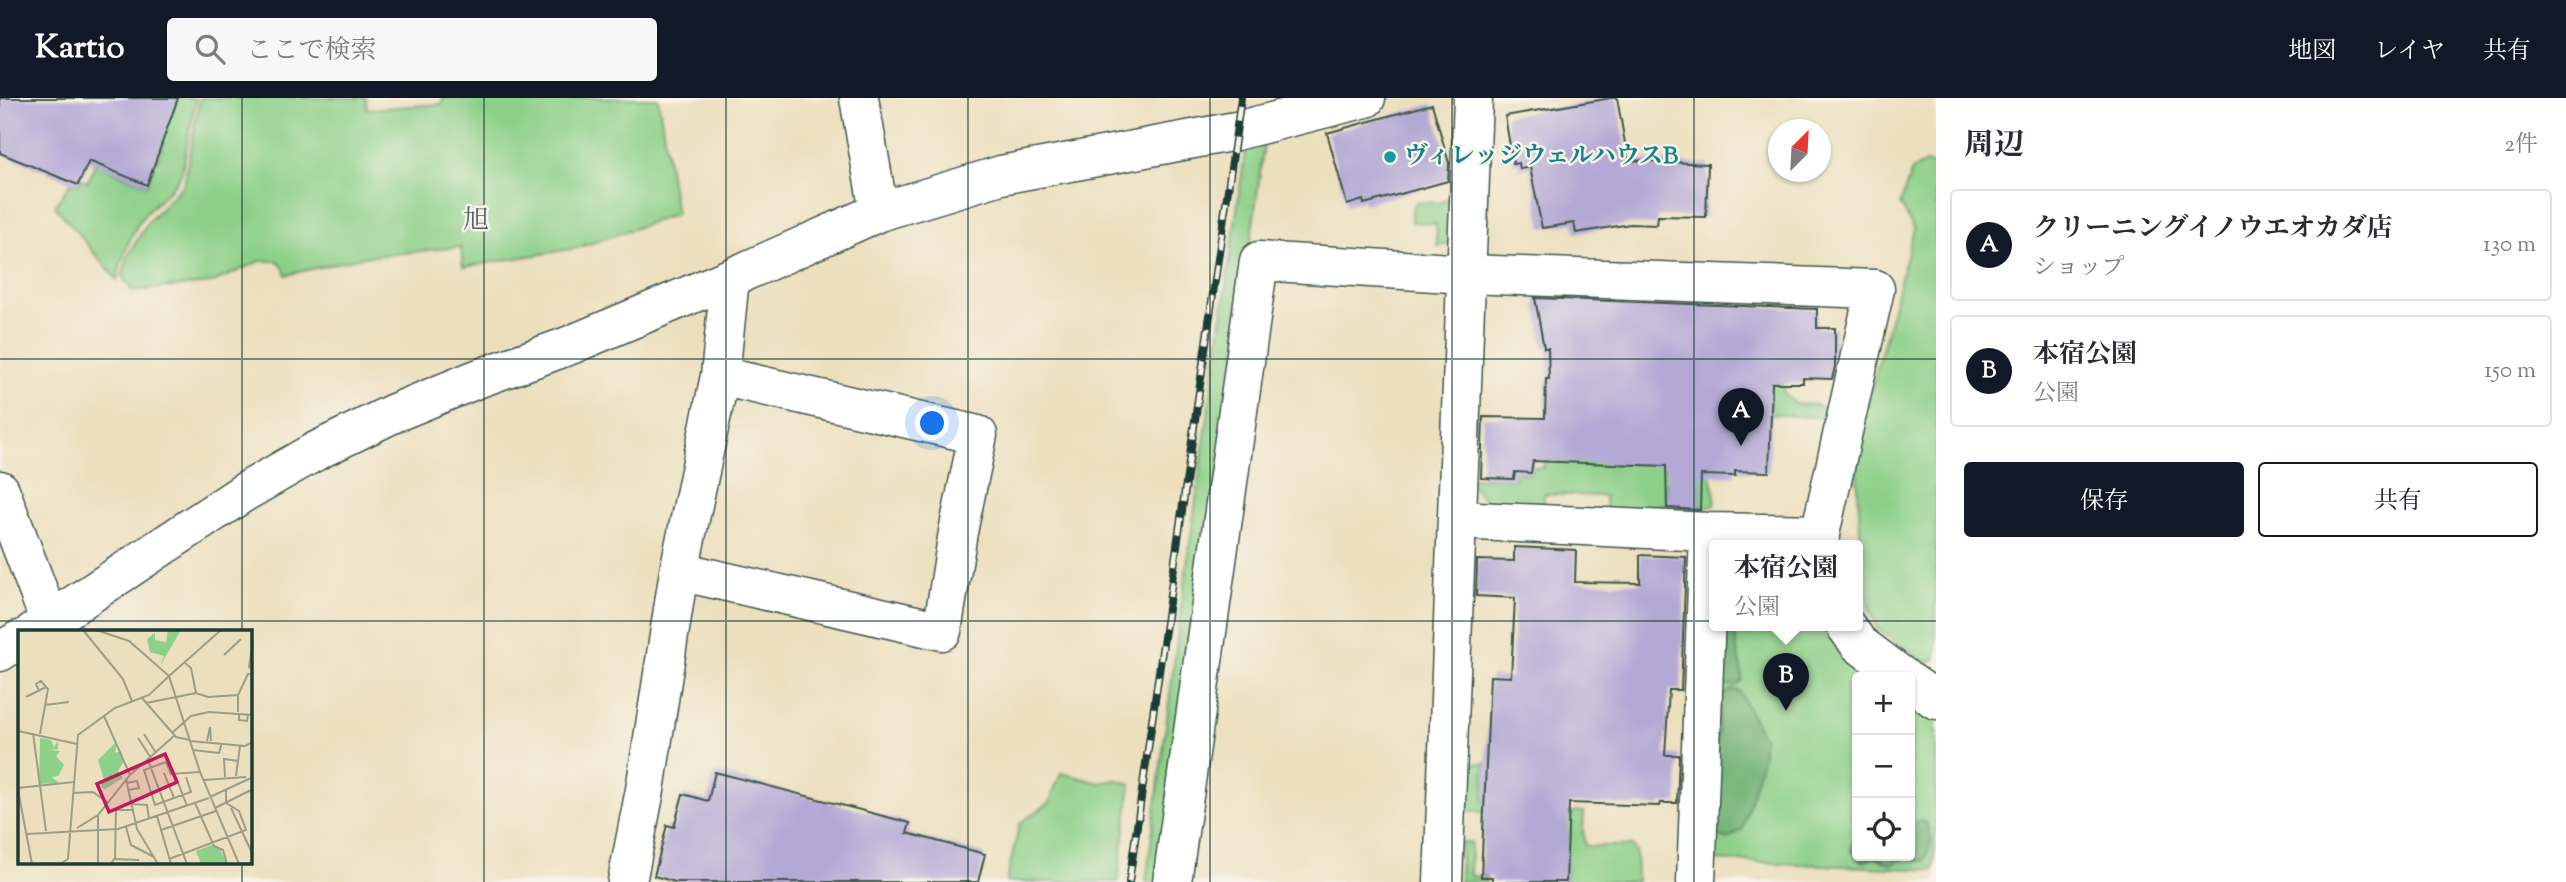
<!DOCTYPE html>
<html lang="ja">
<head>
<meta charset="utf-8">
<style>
	body { margin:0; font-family:"Sorts Mill Goudy","Noto Serif JP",serif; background:#f7f7f7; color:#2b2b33 }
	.controls { position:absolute; right:21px; bottom:21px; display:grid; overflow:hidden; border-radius:7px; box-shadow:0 2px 5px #0004 }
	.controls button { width:63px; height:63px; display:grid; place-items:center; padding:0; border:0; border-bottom:2px solid #e1e1e2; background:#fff; color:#2b2b33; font:35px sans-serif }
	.compass { position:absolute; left:1768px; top:21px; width:63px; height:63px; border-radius:50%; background:#fff; box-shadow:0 2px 5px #0004; rotate:24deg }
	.you { position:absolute; left:933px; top:326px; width:24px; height:24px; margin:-18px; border:5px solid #fff; border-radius:50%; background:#1a73e8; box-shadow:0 0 0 10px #1a73e833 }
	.badge { display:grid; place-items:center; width:46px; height:46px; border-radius:50%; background:#111827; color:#fff; font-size:23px; font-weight:700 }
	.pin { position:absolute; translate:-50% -58px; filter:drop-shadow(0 2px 4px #0008) }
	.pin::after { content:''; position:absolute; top:37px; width:24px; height:21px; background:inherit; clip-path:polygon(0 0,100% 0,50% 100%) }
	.popup { position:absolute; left:1709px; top:442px; width:154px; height:91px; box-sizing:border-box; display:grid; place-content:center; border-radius:7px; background:#fff; filter:drop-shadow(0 2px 5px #0005); font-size:23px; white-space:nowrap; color:#7c7c81 }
	.popup b { font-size:26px; color:#2b2b33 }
	.popup::after { content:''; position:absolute; left:50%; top:100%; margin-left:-14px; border:14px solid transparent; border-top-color:#fff }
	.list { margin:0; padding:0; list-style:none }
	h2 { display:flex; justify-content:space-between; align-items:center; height:91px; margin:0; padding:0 28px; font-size:30px }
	h2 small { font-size:23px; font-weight:400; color:#7c7c81 }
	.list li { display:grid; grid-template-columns:46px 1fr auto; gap:21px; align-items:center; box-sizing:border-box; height:112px; margin:0 14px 14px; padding:0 14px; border:2px solid #e1e1e2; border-radius:7px }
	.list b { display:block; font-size:26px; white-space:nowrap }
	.list p { margin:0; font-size:23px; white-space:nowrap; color:#7c7c81 }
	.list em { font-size:23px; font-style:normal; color:#7c7c81 }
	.actions { display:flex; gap:14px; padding:21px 28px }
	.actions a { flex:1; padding:16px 0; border:2px solid #111827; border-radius:7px; text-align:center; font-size:24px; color:#111827 }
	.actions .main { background:#111827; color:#fff }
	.icon { flex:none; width:38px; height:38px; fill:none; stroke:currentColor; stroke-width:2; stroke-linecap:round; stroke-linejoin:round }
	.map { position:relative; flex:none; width:1936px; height:784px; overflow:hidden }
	header { display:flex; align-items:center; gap:42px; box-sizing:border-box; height:98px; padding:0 35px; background:#111827; color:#fff }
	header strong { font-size:33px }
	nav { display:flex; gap:38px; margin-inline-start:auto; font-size:24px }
	.search { width:490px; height:63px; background:#f7f7f7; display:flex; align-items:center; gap:18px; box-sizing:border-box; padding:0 24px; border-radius:7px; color:#7c7c81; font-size:26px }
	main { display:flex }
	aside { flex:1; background:#fff }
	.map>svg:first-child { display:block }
</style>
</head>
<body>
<header>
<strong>Kartio</strong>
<div class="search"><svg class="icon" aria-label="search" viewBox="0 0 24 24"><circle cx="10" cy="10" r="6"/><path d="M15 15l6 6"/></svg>ここで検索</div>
<nav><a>地図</a><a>レイヤ</a><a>共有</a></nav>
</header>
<main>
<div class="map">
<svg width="1936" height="784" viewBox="0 0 1936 784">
	<rect width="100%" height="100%" fill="#f7f3e8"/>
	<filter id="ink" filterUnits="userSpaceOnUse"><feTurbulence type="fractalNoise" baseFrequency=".0143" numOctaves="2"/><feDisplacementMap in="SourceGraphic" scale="14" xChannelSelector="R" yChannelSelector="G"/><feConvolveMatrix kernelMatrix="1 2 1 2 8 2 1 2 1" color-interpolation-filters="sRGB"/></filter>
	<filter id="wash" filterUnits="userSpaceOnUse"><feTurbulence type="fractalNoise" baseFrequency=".00686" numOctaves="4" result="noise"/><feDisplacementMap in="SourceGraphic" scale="28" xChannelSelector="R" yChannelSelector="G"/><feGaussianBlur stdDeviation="1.57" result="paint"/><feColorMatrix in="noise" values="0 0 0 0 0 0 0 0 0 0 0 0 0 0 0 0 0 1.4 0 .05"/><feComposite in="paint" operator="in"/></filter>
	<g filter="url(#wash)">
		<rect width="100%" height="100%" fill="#ecdfbd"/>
		<path fill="#8dd089" stroke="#56865e" stroke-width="2" d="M178 0H196L182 73C175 90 158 102 146 115 132 131 121 161 117 182L55 108 71 84 78 87 81 81 88 84 96 63 107 71 147 87 164 45 126 30 169 22Z
			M200 0H366L367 11 442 6V0H658L676 116 577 150 463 169 461 149 362 159 286 177 283 169 278 163H260L211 185 132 193 122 178 129 156 148 124 184 86Z
			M1264 45 1164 784H1146L1183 495 1246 48Z
			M1926 65 1936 68V559L1928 565 1877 531 1863 490 1857 373 1861 330 1914 131 1900 106 1912 72Z
			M1451 99 1457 145 1437 148 1436 126 1412 124V112L1416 104 1439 105Z
			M1732 285H1781L1784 295 1795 306 1819 307 1830 314 1826 320 1729 313Z
			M1544 363 1710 366C1709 380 1718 392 1714 406L1700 412V384H1666L1667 406 1651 408 1645 415 1605 411V398L1544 396V412L1494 411 1470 386V380L1514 381 1515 374 1531 375 1532 369 1544 370Z
			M1719 527H1823L1838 545 1881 579H1857V758H1910V600L1931 616 1936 626V727L1933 772 1711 762Z
			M1485 665 1483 703 1488 704 1489 714 1462 713 1463 666Z
			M1061 675 1100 685 1116 682 1131 686 1118 784H1006L1020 725 1049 705Z
			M1578 713 1584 714 1583 732 1585 748H1632L1636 754 1637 784H1566L1567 714 1570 716Z
			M1461 744H1471L1470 778 1486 779V784H1460Z"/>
		<path fill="#72b275" stroke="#487854" stroke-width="2" d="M1717 527H1737C1732 549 1742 562 1742 582L1736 588 1726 587 1721 582Z
			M1731 592 1739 593 1763 640V657L1742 732 1727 741 1709 738 1721 598Z
			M1917 723 1926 724C1933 739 1932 749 1924 763H1914L1909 758 1891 767 1875 759 1862 764 1851 752 1853 745 1857 742V758H1910V729Z"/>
		<g id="blocks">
			<path fill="#b3a9d5" d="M0 0H178L147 87 89 63 78 87 0 55Z
				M1611 0H1617L1628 62 1708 66 1706 119 1658 118 1657 127 1630 126 1576 135 1574 125 1542 130 1530 69 1520 71 1519 65 1513 66 1505 18Z
				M1432 6 1449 65 1448 83 1364 106 1363 102 1347 107 1327 35Z
				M1535 200 1817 211V230H1835V269L1832 281 1803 280V285H1772L1769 374 1735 373V378L1701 377 1700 412 1667 410 1666 368 1533 363 1531 375 1515 374 1514 381 1481 380 1483 319 1545 320 1546 281H1549L1548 250H1544Z
				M1514 449 1576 452 1575 484 1640 485V457L1686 459 1681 592H1669L1665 657H1679L1677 705H1661L1660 708 1569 705 1566 784H1492V779H1481L1490 578 1511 579 1515 500 1476 498 1477 462 1514 463Z
				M715 674 910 725 907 735 985 756 978 784H675L654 778 667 727 674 729 683 696 708 703Z"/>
		</g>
	</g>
	<g filter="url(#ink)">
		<use href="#blocks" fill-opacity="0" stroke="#3e5549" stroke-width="2"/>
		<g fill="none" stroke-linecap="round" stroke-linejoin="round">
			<g stroke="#3e5549" stroke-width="41">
				<path id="minor" d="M859 0 879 114
					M0 392 50 524
					M1457 422 1709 434 1820 436
					M679 473 942 533 958 434 978 337 720 278
					M1845 527 1859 546 1903 579
					M33 534 243 395 316 353 394 315 477 281 568 248 730 180 879 114 1001 77 1236 33 1366 0
					M0 554 19 542
					M1910 584 1936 602
					M627 784 645 692 679 473 720 278 730 180
					M1172 784 1259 163 1467 176 1875 191 1820 436V447
					M1443 784 1473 0
					M1696 784 1709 434"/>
			</g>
			<use href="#minor" stroke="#fff" stroke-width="38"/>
			<g stroke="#1f3d34" stroke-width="8">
				<path id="rail" d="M1129 784 1241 0"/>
			</g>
			<use href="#rail" stroke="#f7f3e8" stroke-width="5" stroke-dasharray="16" stroke-linecap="butt"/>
		</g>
	</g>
	<path fill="none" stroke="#1f3d34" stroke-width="2" stroke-opacity="0.55" d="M242 0V534M484 0V784M726 0V784M968 0V784M1210 0V784M1452 0V784M1694 0V784M0 261H1936M0 523H1936M242 765V784"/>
	<circle fill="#0f9aa8" stroke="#f7f3e8" stroke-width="2.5" cx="1390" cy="59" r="7"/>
	<g text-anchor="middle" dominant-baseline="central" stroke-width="5" stroke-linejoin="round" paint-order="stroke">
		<g font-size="24" font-weight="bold" fill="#0d838f" stroke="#f7f3e8" text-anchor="start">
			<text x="1404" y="59">ヴィレッジウェルハウスB</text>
		</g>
		<g font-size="26" fill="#53636c" stroke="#f7f3e8">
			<text x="476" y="123">旭</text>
		</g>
	</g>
	<g transform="translate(18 532)">
		<rect width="234" height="234" fill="#ecdfbd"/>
		<path d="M150 0H163L142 36 146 26 132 22 129 9 137 3V10L148 12ZM22 108 33 110 36 117 40 111V119L32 120 42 121 38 126 46 135 40 146 34 147 41 153 21 154ZM99 111 97 123 103 121 106 131 100 141 105 148 87 159 83 157 86 150 80 130ZM194 215 202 219 209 234H183L178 221Z" fill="#8dd089"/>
		<path fill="none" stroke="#9a9e86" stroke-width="2" d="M65 0 105 49 114 71M203 0 151 46 182 142 221 234M235 12 231 37 235 39M206 25 223 9M167 33 173 38 178 63M21 61 18 54 23 51 30 59 22 104M8 67 28 57M124 68 158 107 172 110M128 73 178 63 190 67 220 65M27 75 51 72M220 82V65L230 44H235M221 83V90L229 91 230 85M86 86 112 145M0 101 59 114M15 103 28 201M154 103 173 86 191 82 235 85M126 104 138 123M120 108 133 128M172 111 227 116 235 112M189 111 192 97 193 111M174 120 201 123 204 113M130 130 169 234M146 143 156 168M157 145 169 176M218 146 222 116M168 147 173 162 137 175 126 140 148 132 153 144 182 142M207 147 206 129 220 131M108 149 119 199 140 234M186 150 228 147M109 153 119 151 121 158 110 160M0 158 56 152M0 160 14 234M55 163 75 162 89 172M192 167 235 147M177 173 196 216 205 220 209 234M114 174 129 175 131 189M197 178 235 159M213 178 235 225M80 185V234M139 186 153 234M108 197 113 215 136 227M59 198 80 185 112 145 157 105M143 200 198 181M9 204 100 199 191 168M97 229 98 180H115M151 229 228 200 221 181 208 173V160M42 234 50 229 60 105 97 78 131 65 151 46 111 11 78 0M93 234 96 229 121 230"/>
		<path fill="#c2185b" fill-opacity="0.15" stroke="#c2185b" stroke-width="3.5" d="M147 124 159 152 91 182 79 154Z"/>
		<rect width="234" height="234" fill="none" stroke="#1f3d34" stroke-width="3.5"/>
	</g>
</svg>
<div class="controls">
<button>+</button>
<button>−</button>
<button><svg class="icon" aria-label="locate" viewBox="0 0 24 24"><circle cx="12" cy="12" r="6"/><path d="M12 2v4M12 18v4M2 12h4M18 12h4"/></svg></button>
</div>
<svg class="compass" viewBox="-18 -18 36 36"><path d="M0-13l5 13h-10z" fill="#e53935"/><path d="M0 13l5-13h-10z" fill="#7c7c81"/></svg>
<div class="you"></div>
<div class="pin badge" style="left:1741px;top:348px">A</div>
<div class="pin badge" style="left:1786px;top:613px">B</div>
<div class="popup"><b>本宿公園</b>公園</div>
</div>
<aside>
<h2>周辺<small>2件</small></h2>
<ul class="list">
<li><span class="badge">A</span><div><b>クリーニングイノウエオカダ店</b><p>ショップ</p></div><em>130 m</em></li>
<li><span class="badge">B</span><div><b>本宿公園</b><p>公園</p></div><em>150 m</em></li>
</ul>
<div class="actions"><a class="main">保存</a><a>共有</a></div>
</aside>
</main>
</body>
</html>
